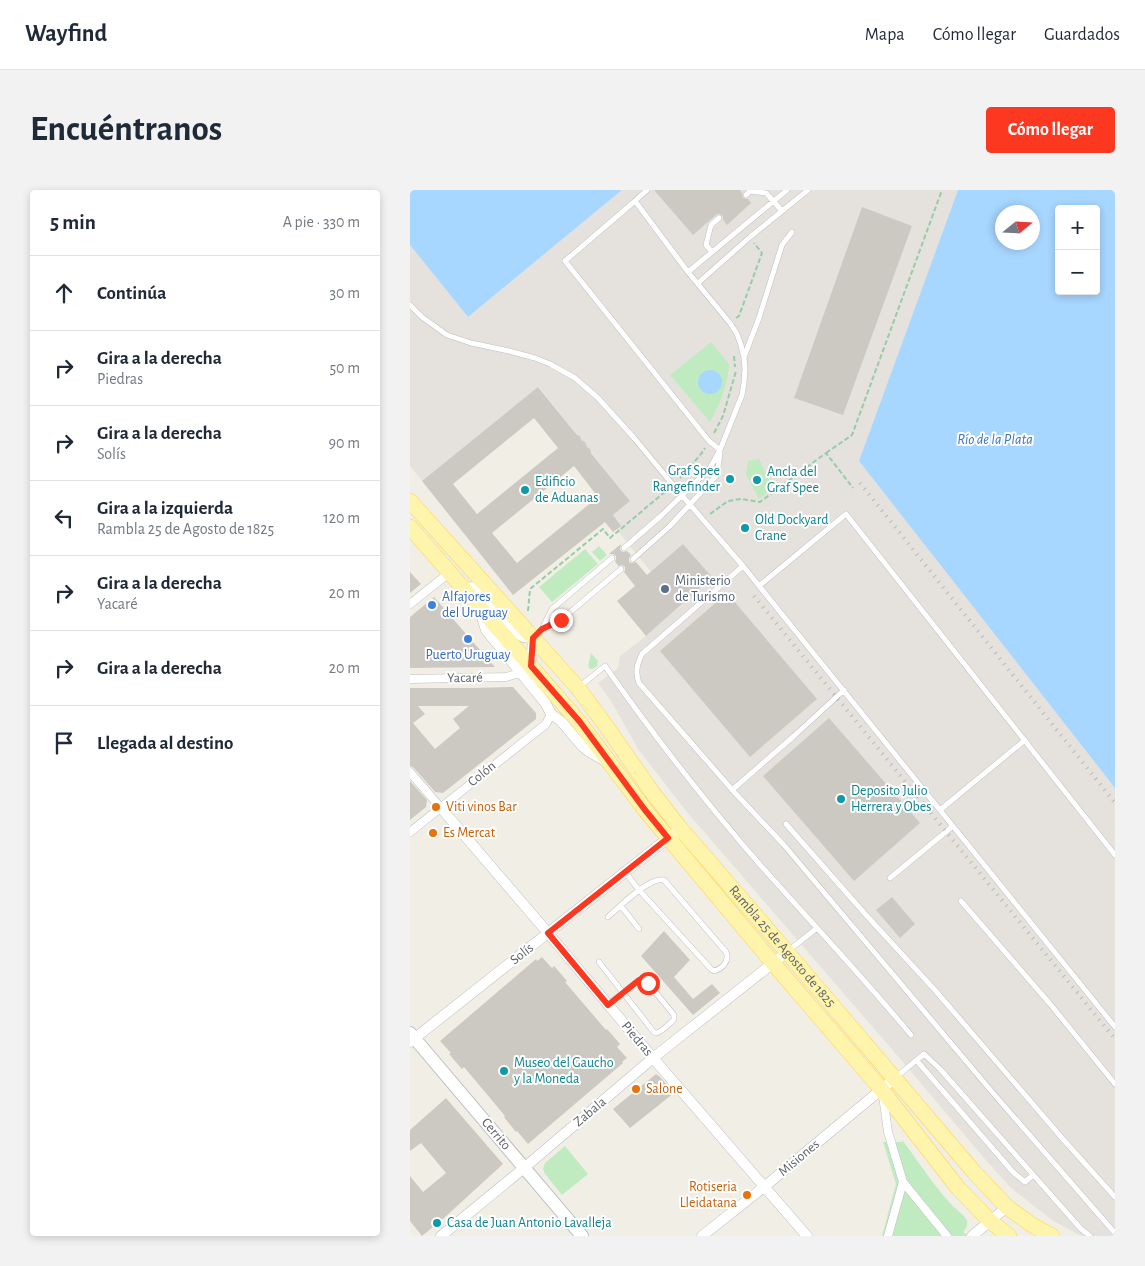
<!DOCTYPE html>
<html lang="es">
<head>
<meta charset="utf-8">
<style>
	body { margin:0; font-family:"Alegreya Sans",sans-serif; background:#f2f2f3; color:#1f2937 }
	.controls { position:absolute; right:15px; top:15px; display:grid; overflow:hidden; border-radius:5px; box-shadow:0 2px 8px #0003 }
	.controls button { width:45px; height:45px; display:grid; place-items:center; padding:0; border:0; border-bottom:1px solid #e0e1e3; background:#fff; color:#1f2937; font:25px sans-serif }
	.compass { position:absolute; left:585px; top:15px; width:45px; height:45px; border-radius:50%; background:#fff; box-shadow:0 2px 8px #0003; rotate:72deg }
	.stop { position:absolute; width:15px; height:15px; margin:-11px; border:4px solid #fc3821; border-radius:50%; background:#fff }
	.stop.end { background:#fc3821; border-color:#fff; box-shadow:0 1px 5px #0008 }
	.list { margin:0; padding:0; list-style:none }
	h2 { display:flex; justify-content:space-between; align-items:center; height:65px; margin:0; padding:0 20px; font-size:21px }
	h2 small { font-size:16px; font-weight:400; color:#747a83 }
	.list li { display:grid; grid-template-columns:32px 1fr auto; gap:15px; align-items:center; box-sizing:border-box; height:75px; padding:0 20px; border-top:1px solid #e0e1e3 }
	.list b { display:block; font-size:19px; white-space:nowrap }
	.list p { margin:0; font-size:16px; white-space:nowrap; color:#747a83 }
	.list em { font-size:16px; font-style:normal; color:#747a83 }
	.icon { flex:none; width:28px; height:28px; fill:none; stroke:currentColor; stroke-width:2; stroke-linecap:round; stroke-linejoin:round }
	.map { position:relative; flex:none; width:705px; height:1046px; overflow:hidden; border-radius:5px }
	header { display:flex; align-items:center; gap:30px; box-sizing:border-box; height:70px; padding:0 25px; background:#fff; border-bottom:1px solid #e0e1e3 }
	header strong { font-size:24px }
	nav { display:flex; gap:28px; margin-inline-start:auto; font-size:18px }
	.intro { display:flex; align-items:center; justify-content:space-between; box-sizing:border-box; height:120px; padding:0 30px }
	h1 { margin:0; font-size:35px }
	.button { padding:12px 22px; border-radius:5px; background:#fc3821; color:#fff; font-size:18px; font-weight:700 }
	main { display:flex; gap:30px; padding:0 30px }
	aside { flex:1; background:#fff; border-radius:5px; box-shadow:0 2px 8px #0003 }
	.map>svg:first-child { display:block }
</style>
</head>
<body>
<header>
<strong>Wayfind</strong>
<nav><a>Mapa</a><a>Cómo llegar</a><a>Guardados</a></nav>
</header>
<div class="intro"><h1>Encuéntranos</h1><a class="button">Cómo llegar</a></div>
<main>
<aside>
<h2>5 min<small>A pie · 330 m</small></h2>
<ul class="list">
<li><svg class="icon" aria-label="ahead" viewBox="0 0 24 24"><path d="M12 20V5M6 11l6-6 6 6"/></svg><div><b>Continúa</b></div><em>30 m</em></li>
<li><svg class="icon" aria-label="right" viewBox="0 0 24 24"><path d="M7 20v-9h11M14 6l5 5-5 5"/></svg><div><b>Gira a la derecha</b><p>Piedras</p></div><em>50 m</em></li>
<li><svg class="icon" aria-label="right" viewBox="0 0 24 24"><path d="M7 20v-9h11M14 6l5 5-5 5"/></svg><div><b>Gira a la derecha</b><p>Solís</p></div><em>90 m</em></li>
<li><svg class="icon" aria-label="left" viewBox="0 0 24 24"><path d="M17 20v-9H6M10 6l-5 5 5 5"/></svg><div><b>Gira a la izquierda</b><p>Rambla 25 de Agosto de 1825</p></div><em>120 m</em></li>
<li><svg class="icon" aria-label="right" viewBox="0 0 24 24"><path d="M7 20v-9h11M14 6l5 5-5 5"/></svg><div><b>Gira a la derecha</b><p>Yacaré</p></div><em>20 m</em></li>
<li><svg class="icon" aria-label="right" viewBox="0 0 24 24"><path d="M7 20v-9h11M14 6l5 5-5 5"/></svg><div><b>Gira a la derecha</b></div><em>20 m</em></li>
<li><svg class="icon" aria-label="arrive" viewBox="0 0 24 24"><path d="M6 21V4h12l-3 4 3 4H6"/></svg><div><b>Llegada al destino</b></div></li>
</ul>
</aside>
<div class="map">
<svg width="705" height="1046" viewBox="0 0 705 1046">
	<rect width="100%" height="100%" fill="#f1efe5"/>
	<path fill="#e5e2dd" d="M212 0H548L449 271 705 598V1046H671L642 1030 601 998 573 967 498 878 277 622 228 559 201 511 188 493 208 478 210 466 236 446 302 387 273 354 241 382 198 329 220 311 177 257 175 252 171 250 129 197 12 291 0 276V55L58 127Z"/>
	<path fill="#c0ebc1" d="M301 152 319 174C318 195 310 214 300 232L260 185Z
		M349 269 363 298 349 309 336 284 338 271Z
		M189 356 197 365 190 371 182 362Z
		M175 359 188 374 142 412 129 397Z
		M181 463 188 471 187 473 188 475 182 479H180L178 476Z
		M493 951C509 972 523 995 541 1014 545 1019 555 1025 557 1031 558 1035 556 1039 553 1042L559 1046H472L486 994 473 952H491Z
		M155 956 178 984 152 1005 135 984 133 979 135 973Z"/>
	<path fill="#a7d6ff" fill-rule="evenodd" d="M0 0H212L58 127 0 55Z
		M548 0H705V598L449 271ZM649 19H686V101H649ZM592 22H622V52H592Z
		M288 192a12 12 0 1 1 24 0a12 12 0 1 1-24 0Z"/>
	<path fill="#ccc9c2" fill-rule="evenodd" d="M244 0H330L332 3 333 8 338 9 341 13 317 35 313 30V26L310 24H307L283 45Z
		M452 17 502 36 433 225 384 208Z
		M128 197 167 245 170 246 171 250 175 252 177 257 180 259 181 263 220 311 203 325 211 336 203 342 195 332 103 405 12 291ZM124 228 148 258 67 324 43 294ZM164 276 188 307 107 373 82 343Z
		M211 354 210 360 213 362 217 361 221 365 219 368V372L222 373 226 372 237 385 273 354 302 387 236 446 207 411 225 396 214 382 215 380V377L212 375 208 376 205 371 206 369V366L203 364H199Z
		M0 382 11 394 0 403Z
		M317 403 407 509 340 567 250 461Z
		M24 407 63 452 85 477 0 478V427Z
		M103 497 126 523V529L33 603 25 602 4 578 0 576V498H62ZM8 516H59L43 529 50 538 25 559 3 533 15 524Z
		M419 528 510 633 444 691 353 586Z
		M0 591 17 610 16 617 0 630Z
		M482 707 505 734 490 748 466 720Z
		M254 741 280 770 264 787 283 809 302 794 310 803 283 825 231 766Z
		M132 767 142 778 144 776 157 791 155 792 196 840 197 839 210 854 207 857 217 868 212 872 213 873 118 954 107 941 106 942 94 927 95 926 54 877 52 879 39 864 41 863 30 851 126 769 127 771Z
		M246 884 249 886 264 903 220 938 203 919Z
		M36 908 93 974 34 1028 12 1046 0 1031V986L13 1002 36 983 11 953 0 961V940Z"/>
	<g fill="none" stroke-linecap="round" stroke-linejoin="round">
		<g stroke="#bdbfc5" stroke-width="6">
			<path id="service" d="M336 5 340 1 356 3 372 21
				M225 11 155 71 299 251 310 260
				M302 62 296 55 301 35 309 28
				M278 82 377 0
				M288 93 340 47 398 0
				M0 115 12 127 37 145 61 153 99 161 125 168 140 174 165 188 188 208 225 249 263 295 333 376 705 837
				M334 167 349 128 372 55 382 42
				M214 358 252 325 300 278 310 260 332 205 334 193 335 179 334 168 331 155 327 144 320 133 278 82 225 11 237 0
				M223 369 260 336 307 285 310 263
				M333 376 232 464C227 474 225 482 229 493L325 603 374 655 583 903 705 1043
				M349 396 436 324 705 665
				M132 439 151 430 211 379
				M123 447 132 439 142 419 202 368
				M170 496 195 476C244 546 296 613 352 677 402 733 453 787 501 845
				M322 600 384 546 434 500
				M530 620 615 550
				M376 634 456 725 524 799 652 948 705 1007
				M480 688 543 636
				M551 711 641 815 705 894
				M211 716 229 739
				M198 727C209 717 240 686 254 690L316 762C320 771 312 779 304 781L301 779 229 700 215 682
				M378 761 407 738
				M189 772 243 841C244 842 245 843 246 843 250 843 262 832 264 829V825L238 793 234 790H229C219 798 209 806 198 814
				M507 871 603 982 615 992 623 985
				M486 887 514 864 530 879 671 1039 680 1046"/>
		</g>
		<g stroke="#bdbfc5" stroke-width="9">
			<path id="pedestrian" d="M0 414 39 383
				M0 489 96 487 110 483
				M0 582 31 618
				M0 642 136 534 141 524
				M473 906 478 942 493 992 537 1046
				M478 1046 493 992"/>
		</g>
		<g stroke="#bdbfc5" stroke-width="11">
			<path id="minor" d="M61 397 104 442 113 447 123 448 121 476
				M70 421 76 440 136 514 141 524 151 531 172 556 178 561 197 572
				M31 618 138 743 243 868 397 1046
				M0 852 262 645
				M31 1046 114 978 243 868 377 762
				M292 1046 354 997 485 888
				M562 1046 597 1017"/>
		</g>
		<g stroke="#bdbfc5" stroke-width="14">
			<path id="tertiary" d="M0 843 172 1046"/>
		</g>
		<g stroke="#ffd350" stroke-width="16">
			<g id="primary">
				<path id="s1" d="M0 311 168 498 196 536 242 602 270 638 377 762 564 982 597 1017 622 1035 642 1046"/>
				<path d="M0 337 170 533 235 620 363 773 472 900 548 998 580 1031 599 1046"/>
			</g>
		</g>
		<path stroke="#97cca8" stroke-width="2" stroke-dasharray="5 2.5" stroke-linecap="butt" d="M326 128 329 126 352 63 344 53
			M324 166 325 177
			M304 243 313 226 326 181
			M416 263 442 245 532 0
			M270 288 291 264 295 258
			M300 324 318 311 331 309 350 312 416 263 443 298
			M118 421 120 399 193 339 200 348 257 300"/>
		<use href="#service" stroke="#fff" stroke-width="5"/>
		<use href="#pedestrian" stroke="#fff" stroke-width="8"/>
		<use href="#minor" stroke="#fff" stroke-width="10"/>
		<use href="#tertiary" stroke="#fff" stroke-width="12"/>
		<use href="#primary" stroke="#fff4ac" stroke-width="15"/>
		<path stroke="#b7b8b8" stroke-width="4" stroke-dasharray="1 6" stroke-linecap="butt" d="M450 293 705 613
			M344 406 705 849"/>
	</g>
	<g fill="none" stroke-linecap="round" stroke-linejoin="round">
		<path stroke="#fc3821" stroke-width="6" d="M151 430 132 439 123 448 121 476 170 532 235 620 258 648 138 743 198 815 229 790H234L238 793"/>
	</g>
	<g fill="#0f9aa8" stroke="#fff" stroke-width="2">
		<circle cx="320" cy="289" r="5"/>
		<circle cx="347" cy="290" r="5"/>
		<circle cx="115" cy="300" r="5"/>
		<circle cx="335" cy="338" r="5"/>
		<circle cx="431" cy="609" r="5"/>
		<circle cx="94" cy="881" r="5"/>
		<circle cx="27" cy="1033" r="5"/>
	</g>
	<circle fill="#5c6f8a" stroke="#fff" stroke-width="2" cx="255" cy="399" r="5"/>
	<g fill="#3f7fe0" stroke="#fff" stroke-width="2">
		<circle cx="22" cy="415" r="5"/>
		<circle cx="58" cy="449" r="5"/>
	</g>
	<g fill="#e8710a" stroke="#fff" stroke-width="2">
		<circle cx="26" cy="617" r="5"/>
		<circle cx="23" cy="643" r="5"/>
		<circle cx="226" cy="899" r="5"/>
		<circle cx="337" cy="1005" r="5"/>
	</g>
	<g text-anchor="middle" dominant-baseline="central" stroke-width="4" stroke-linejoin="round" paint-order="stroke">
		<g font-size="14" fill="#0d838f" stroke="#fff" text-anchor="start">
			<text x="310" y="281" text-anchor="end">Graf Spee<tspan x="310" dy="16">Rangefinder</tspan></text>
			<text x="357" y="282">Ancla del<tspan x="357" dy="16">Graf Spee</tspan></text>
			<text x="125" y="292">Edificio<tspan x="125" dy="16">de Aduanas</tspan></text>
			<text x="345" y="330">Old Dockyard<tspan x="345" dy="16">Crane</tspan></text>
			<text x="441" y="601">Deposito Julio<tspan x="441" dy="16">Herrera y Obes</tspan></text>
			<text x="104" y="873">Museo del Gaucho<tspan x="104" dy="16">y la Moneda</tspan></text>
			<text x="37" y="1033">Casa de Juan Antonio Lavalleja</text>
		</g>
		<g font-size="14" fill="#4e5e75" stroke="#fff" text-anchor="start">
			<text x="265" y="391">Ministerio<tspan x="265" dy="16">de Turismo</tspan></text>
		</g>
		<g font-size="14" fill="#366cbe" stroke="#fff" text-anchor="start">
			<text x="32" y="407">Alfajores<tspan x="32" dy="16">del Uruguay</tspan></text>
			<text x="58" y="465" text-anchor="middle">Puerto Uruguay</text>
		</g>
		<g font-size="14" fill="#5d6167" stroke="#fff">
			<text transform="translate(55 488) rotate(-1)">Yacaré</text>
			<text transform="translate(72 584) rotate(-39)">Colón</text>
			<text stroke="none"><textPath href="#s1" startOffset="581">Rambla 25 de Agosto de 1825</textPath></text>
			<text transform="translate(112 764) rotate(-38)">Solís</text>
			<text transform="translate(227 849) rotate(50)">Piedras</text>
			<text transform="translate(180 922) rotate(-40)">Zabala</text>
			<text transform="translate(86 944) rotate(50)">Cerrito</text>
			<text transform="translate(389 968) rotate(-40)">Misiones</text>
		</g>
		<g font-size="14" fill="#c56008" stroke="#fff" text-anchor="start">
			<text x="36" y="617">Viti vinos Bar</text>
			<text x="33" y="643">Es Mercat</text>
			<text x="236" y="899">Salone</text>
			<text x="327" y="997" text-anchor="end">Rotiseria<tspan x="327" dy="16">Lleidatana</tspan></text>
		</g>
		<g font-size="15" font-style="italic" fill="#3875be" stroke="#fff">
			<text x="585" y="249">Río de la Plata</text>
		</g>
	</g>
</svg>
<div class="controls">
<button>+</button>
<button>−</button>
</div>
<svg class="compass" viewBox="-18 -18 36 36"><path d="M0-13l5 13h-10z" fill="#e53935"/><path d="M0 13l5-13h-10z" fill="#747a83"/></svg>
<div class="stop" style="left:238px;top:793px"></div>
<div class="stop end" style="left:151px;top:430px"></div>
</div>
</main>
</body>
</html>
